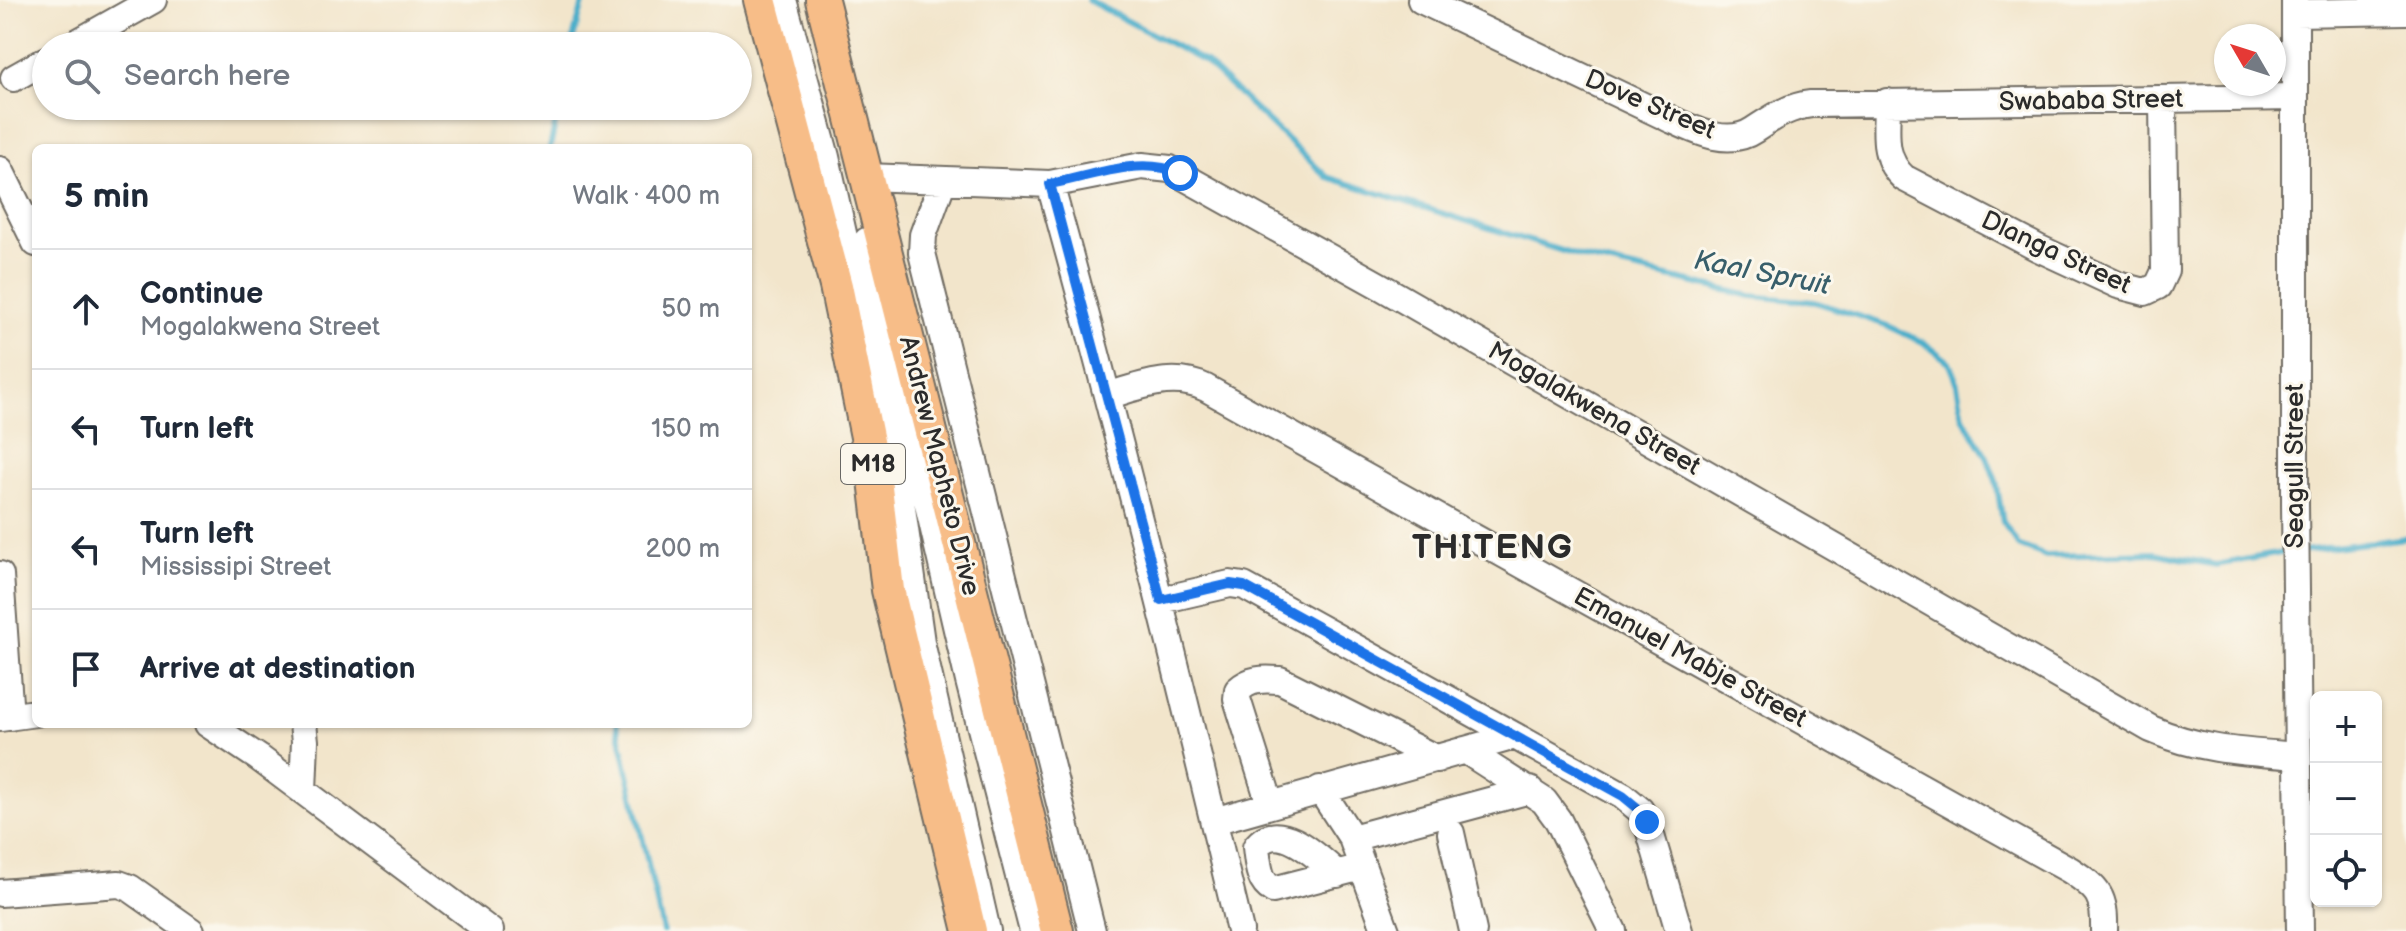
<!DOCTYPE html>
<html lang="en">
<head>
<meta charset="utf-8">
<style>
	body { margin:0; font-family:"Balsamiq Sans",sans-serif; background:#f6f6f7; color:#1f2937 }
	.controls { position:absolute; right:24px; bottom:24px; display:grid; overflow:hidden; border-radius:12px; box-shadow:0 2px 6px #0004 }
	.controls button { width:72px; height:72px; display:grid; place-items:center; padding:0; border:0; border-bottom:2px solid #e0e1e3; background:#fff; color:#1f2937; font:40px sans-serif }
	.compass { position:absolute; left:2214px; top:24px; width:72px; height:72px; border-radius:50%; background:#fff; box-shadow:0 2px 6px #0004; rotate:309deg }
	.stop { position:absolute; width:24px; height:24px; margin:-18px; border:6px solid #1a73e8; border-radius:50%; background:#fff }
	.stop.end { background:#1a73e8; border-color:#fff; box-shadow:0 2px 8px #0008 }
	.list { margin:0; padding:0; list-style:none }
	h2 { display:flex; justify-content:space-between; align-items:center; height:104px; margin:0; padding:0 32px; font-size:34px }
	h2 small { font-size:26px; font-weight:400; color:#747a83 }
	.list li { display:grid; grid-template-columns:52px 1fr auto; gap:24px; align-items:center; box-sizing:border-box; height:120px; padding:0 32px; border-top:2px solid #e0e1e3 }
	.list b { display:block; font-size:30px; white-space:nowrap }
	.list p { margin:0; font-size:26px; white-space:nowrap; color:#747a83 }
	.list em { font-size:26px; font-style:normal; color:#747a83 }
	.icon { flex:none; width:44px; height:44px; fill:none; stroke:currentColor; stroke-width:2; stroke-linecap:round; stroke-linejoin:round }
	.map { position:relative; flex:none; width:2406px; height:931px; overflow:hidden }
	.search { position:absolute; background:#fff; box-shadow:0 2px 6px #0004; left:32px; top:32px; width:720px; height:88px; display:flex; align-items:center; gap:20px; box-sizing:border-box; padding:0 28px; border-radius:44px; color:#747a83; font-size:30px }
	.panel { position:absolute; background:#fff; box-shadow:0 2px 6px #0004; left:32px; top:144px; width:720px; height:584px; border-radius:12px }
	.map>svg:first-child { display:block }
</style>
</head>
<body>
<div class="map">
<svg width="2406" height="931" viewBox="0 0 2406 931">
	<rect width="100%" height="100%" fill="#fbf7ec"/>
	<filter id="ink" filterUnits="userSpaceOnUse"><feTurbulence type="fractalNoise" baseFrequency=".0125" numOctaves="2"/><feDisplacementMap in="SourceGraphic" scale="16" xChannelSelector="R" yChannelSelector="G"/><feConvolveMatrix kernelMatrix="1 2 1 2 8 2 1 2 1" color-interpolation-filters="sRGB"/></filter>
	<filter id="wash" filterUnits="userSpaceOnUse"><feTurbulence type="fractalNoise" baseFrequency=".006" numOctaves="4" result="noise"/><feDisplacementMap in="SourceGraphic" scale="32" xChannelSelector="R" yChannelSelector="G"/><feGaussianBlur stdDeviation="1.8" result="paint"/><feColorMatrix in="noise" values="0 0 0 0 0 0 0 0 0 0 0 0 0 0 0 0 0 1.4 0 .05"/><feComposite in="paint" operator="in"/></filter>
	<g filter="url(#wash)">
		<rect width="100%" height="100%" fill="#f2e5cb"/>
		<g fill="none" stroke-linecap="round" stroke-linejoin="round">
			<path stroke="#4baeca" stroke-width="6" d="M1088 0 1205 62 1327 177 1581 257 1751 296 1815 302 1886 325 1923 342 1949 362 1956 379 1963 417 1987 457 1996 481 2003 522 2018 545 2046 556 2154 553 2216 565 2287 552
				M571 46 584 0
				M550 148 559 106
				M2302 551 2406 538
				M617 724 663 931"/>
		</g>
	</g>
	<g filter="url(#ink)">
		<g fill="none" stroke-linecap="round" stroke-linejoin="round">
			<g stroke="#716c63" stroke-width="30">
				<path id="minor" d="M783 0 826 157 898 480 921 642 987 931
					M1421 0 1664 116C1691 128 1726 149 1754 130 1774 117 1787 107 1811 104L2295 97
					M2295 0V505L2300 931
					M2295 13 2406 11
					M71 46 153 0
					M14 78 46 60
					M1887 102C1887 130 1881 158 1904 178L2038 248 2118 285 2145 292 2158 286 2165 271 2163 100
					M0 170 36 243
					M866 177 1050 184 1142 166 1170 169 1380 286 2151 729C2198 750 2246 752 2298 756
					M943 180 923 235 922 253 1092 931
					M1050 184C1119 432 1180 681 1240 931
					M867 241 969 681 1033 931
					M1109 395C1142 386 1173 372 1206 388L2070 870C2099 889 2105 896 2104 931
					M0 575 10 717
					M1161 600 1230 584 1244 586 1623 796 1640 810 1647 822 1679 931
					M0 718 36 713
					M208 724 259 758 490 931
					M1465 750 1544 801 1558 820 1613 931
					M1320 789 1352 838 1386 931
					M303 791 305 741 303 724
					M1270 804 1237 699 1238 690C1251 678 1263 679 1280 680L1437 759
					M1214 821 1515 736
					M1451 833 1473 931
					M1352 838 1530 790
					M1337 874C1319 858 1278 817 1256 847 1258 862 1258 882 1273 890L1362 867
					M0 893 119 884 130 888 191 931"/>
			</g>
			<g stroke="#716c63" stroke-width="36">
				<path id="major" d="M760 0 836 286 874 471 888 590 970 931
					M822 0 1057 931"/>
			</g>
			<use href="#minor" stroke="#fff" stroke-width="26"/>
			<use href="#major" stroke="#f7bd88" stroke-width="32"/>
		</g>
	</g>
	<g fill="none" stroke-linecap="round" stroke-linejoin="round" filter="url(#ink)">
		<path stroke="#1a73e8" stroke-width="10" d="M1180 173C1139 156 1092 176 1050 184L1161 600 1230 584 1244 586 1623 796 1640 810 1647 822"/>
	</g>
	<g text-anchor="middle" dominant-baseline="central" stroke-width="6" stroke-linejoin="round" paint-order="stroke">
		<rect fill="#fbf7ec" stroke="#696865" stroke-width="2" x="841" y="444" width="64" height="40" rx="6"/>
		<g font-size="24" font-weight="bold" fill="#2b2b2b">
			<text x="873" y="464">M18</text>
		</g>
		<g font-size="26" fill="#2b2b2b" stroke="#fbf7ec">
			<text transform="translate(2091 101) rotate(-1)">Swababa Street</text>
			<text transform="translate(1650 105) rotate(23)">Dove Street</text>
			<text transform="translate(2056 253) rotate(25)">Dlanga Street</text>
			<text transform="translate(1594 409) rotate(30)">Mogalakwena Street</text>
			<text transform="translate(939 466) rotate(76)">Andrew Mapheto Drive</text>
			<text transform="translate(2295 466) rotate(-90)">Seagull Street</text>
			<text transform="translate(1690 658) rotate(29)">Emanuel Mabje Street</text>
		</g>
		<g font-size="28" font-style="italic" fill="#385f6b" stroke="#fbf7ec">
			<text transform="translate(1762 273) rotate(11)">Kaal Spruit</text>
		</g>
		<g font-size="34" font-weight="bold" letter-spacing="2" fill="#2b2b2b" stroke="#fbf7ec">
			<text x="1493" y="547">THITENG</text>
		</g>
	</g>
</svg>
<div class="controls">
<button>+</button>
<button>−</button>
<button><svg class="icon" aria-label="locate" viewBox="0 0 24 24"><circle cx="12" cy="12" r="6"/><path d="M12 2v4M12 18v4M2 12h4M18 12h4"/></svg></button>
</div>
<svg class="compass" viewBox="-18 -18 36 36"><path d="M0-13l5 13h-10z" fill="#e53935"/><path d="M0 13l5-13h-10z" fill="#747a83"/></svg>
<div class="stop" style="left:1180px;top:173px"></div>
<div class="stop end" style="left:1647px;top:822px"></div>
<div class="search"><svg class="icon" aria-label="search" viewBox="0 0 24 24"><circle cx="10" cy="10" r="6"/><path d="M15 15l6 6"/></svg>Search here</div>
<section class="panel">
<h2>5 min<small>Walk · 400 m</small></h2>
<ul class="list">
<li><svg class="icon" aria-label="ahead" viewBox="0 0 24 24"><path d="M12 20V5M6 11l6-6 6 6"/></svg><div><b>Continue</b><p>Mogalakwena Street</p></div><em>50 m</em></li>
<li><svg class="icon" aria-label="left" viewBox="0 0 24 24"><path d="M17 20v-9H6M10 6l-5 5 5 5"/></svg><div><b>Turn left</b></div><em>150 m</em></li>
<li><svg class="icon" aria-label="left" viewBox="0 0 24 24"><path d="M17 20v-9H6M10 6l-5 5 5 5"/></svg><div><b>Turn left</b><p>Mississipi Street</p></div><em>200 m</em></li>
<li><svg class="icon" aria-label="arrive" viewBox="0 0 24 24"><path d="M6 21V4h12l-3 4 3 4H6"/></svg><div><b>Arrive at destination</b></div></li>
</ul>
</section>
</div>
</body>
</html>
